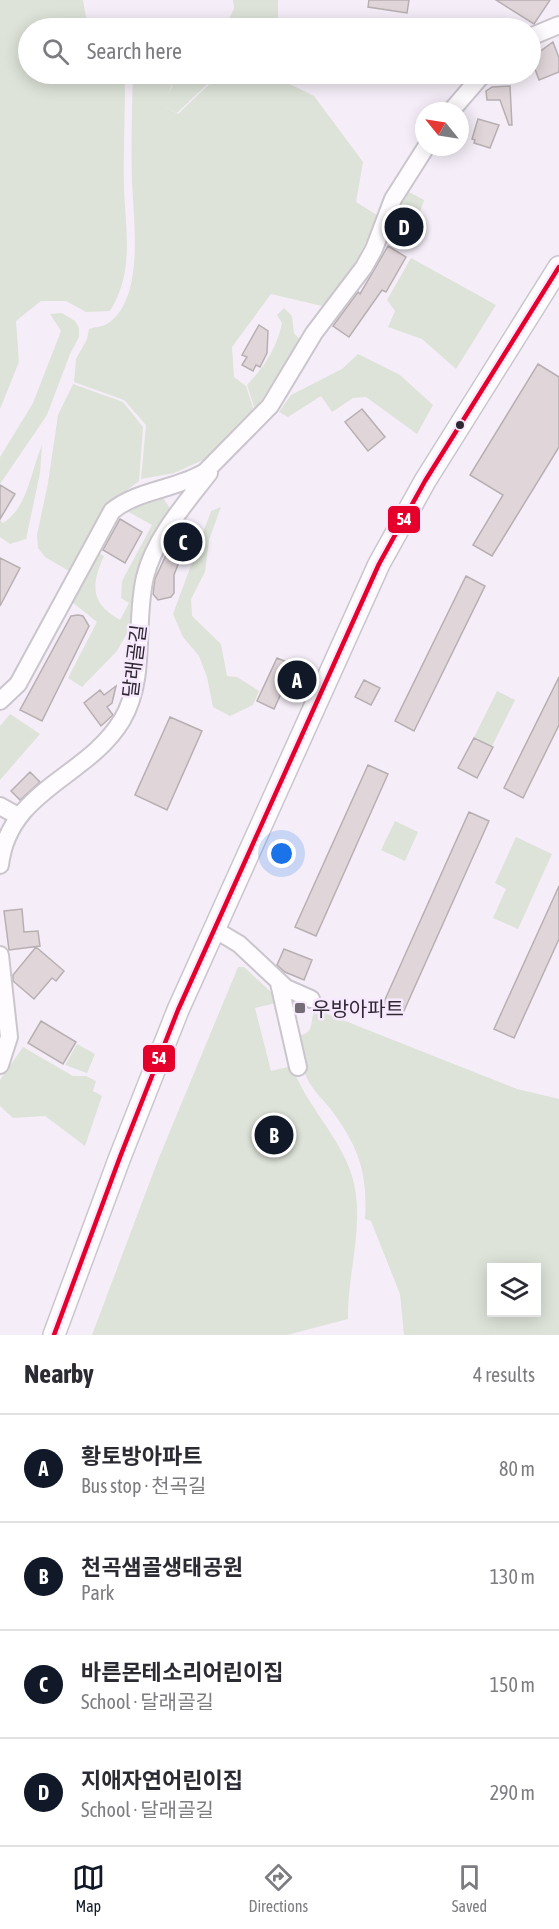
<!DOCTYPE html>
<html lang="en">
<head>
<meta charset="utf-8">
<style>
	body { margin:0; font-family:"Asap Condensed","Noto Sans KR",sans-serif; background:#f2f2f3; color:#2b2b33 }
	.controls { position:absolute; right:18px; bottom:18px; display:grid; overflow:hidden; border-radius:0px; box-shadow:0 3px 15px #0003 }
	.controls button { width:54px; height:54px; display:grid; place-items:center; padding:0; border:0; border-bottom:2px solid #e1e1e2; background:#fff; color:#2b2b33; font:30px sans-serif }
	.compass { position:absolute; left:415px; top:102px; width:54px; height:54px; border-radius:50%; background:#fff; box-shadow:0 3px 15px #0003; rotate:300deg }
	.you { position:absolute; left:282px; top:854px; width:21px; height:21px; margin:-15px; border:4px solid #fff; border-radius:50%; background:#1a73e8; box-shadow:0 0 0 9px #1a73e833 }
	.badge { display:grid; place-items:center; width:39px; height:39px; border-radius:50%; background:#111827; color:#fff; font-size:20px; font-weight:700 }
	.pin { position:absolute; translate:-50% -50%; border:3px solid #fff; box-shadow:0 2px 6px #0006 }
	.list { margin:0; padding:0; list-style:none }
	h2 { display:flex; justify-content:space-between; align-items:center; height:78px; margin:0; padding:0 24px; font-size:26px }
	h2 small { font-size:20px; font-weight:400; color:#7c7c81 }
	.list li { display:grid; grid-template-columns:39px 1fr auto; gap:18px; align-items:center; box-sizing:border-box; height:108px; padding:0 24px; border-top:2px solid #e1e1e2 }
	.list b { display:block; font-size:22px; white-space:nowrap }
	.list p { margin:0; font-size:20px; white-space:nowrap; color:#7c7c81 }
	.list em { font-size:20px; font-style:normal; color:#7c7c81 }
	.icon { flex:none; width:33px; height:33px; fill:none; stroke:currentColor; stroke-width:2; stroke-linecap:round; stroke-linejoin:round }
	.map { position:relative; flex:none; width:559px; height:1335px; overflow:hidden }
	.search { position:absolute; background:#fff; box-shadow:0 3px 15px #0003; left:18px; right:18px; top:18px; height:66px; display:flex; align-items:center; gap:15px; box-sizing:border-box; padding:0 21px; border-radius:33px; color:#7c7c81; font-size:22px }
	.sheet { height:510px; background:#fff }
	nav { display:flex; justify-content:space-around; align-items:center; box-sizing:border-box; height:84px; border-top:2px solid #e1e1e2; background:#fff; font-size:16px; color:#7c7c81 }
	nav a { display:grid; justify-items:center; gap:3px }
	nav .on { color:#111827 }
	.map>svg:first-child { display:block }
</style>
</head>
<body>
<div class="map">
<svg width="559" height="1335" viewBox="0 0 559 1335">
	<rect width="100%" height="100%" fill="#f5eef8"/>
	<path fill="#dde3d8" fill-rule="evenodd" d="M0 0H83L88 28H28V74H111L125 80C125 117 123 154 124 190 126 232 134 273 110 311L86 312 66 301H41L16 321 19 362 0 409Z
		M233 0H278V28H220L226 26 234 8Z
		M133 74H156L172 86 167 96 173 86 158 74H218L177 113 162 105 178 114 220 74H270L314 96 363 162 356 202 377 215C362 254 350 276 322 306L271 294 232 347 234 377 246 386 254 411 212 456 174 473 141 479 146 425 124 400 74 382 76 359 87 339 89 329C95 327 102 327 107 324 146 299 133 218 132 179 131 144 132 109 133 74Z
		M407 191 424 200 412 235 393 224Z
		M411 258 496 305 456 369 422 339 388 327 395 311 387 300Z
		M284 308 292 316 294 333 300 340 255 410 247 385C264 367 277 348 282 323L277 315Z
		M62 313 75 321 79 328V337L70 354 47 415 0 484V457L33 403 61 331 50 314Z
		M358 354 400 375 433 405 417 434 366 397 353 398 332 412 321 396 288 417 279 412 291 395 342 369Z
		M73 384 123 402 143 427 139 481 104 508 69 571 45 557 38 548 37 535 48 483 58 415Z
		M42 445 40 473 26 539 10 544 0 537V520L3 523C28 508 31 470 42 445Z
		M163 498 172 511 138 578 130 628 117 651 82 687 68 678 97 622 72 602 97 552 104 556C91 585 90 603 120 620L129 603 121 598 122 581 152 525 127 511Z
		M221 507 209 540 205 572 191 599 192 616 221 644 227 676 237 677 259 691 253 705 230 716 213 707 207 677 199 656 183 637 173 614 211 511Z
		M497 691 515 700 492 746 474 737Z
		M10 714 40 734 0 780V726Z
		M395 821 418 832 405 861 381 850Z
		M516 837 552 854 518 929 493 918 506 889 495 883Z
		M238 967H244L273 994 276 1003 255 1008 271 1071 292 1066C306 1106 340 1136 352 1176 366 1223 347 1272 348 1319L287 1335H92L158 1160Z
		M315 1009 517 1089 559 1099V1335H404L400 1294 371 1221 365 1219C368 1172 358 1145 329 1107 322 1099 314 1091 309 1082 301 1068 298 1052 294 1037 317 1032 308 1027 315 1009ZM492 1268H536V1312H492Z
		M77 1044 95 1054 87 1073 65 1065Z
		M23 1047 73 1076H86L96 1081 93 1091 102 1096 85 1146 45 1116 13 1118 0 1106V1080Z"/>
	<path fill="#e0d6d9" stroke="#b7afb2" stroke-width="1.5" d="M369 0H409L407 13 368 7Z
		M496 0H550L534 24Z
		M553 42 559 58V72L539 80 531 58Z
		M510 86 512 125H509L500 100H487L486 91 492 87Z
		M478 119 499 125 490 148 474 143 475 140 472 139Z
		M388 246 406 257 386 292 382 290 349 337 333 326 358 292 360 294Z
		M259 325 268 331 267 353 260 367 256 365 253 371 242 365 247 357 242 355Z
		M538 364 559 377V447L492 556 473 545 503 495 470 475Z
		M362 409 385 437 368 451 345 422Z
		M0 485 15 494 0 519Z
		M120 519 142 532 125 563 103 550Z
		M173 540 178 541 184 549 174 575V593L171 597 158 600 153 594 155 579Z
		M0 558 20 568 0 606Z
		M466 576 485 586 414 731 395 721Z
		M78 615 83 616 89 626 42 721 20 710 71 616Z
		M277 658 294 665 274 709 257 701Z
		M559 677V725L523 798 504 788Z
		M364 680 380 688 371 705 355 697Z
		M116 686 112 703 107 707 113 715 101 726 84 703 100 690 104 695Z
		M170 717 202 731 167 810 135 795Z
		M474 738 493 747 477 778 458 768Z
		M368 765 388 774 316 936 295 927Z
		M30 772 40 782 20 800 11 791Z
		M469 812 489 821 403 1013 383 1004Z
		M559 886V939L514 1038 494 1029Z
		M22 909 24 932 38 931 40 946 9 950 4 911Z
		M36 947 64 971 56 981 52 978 34 999 13 981V975Z
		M284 949 312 960 304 980 285 972 277 965Z
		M41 1021 76 1042 63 1064 28 1043Z"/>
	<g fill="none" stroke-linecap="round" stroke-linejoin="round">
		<g stroke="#cbc5ce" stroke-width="20">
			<path id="minor" d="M530 37 559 25
				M451 111 483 74
				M0 701 18 684 112 511C137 490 177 489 205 472L270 406 314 333 364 267 374 249 393 199 426 147
				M0 806 18 816
				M0 865C9 789 87 778 122 720 147 678 134 623 145 577 154 539 185 504 209 473
				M214 929 239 944 286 988 311 999
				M0 955 9 1037 0 1065
				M279 983 298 1067"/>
		</g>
		<g stroke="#cbc5ce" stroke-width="24">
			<path id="tertiary" d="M54 1335 120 1157 178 1010 379 564 425 481 559 267"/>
		</g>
		<use href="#minor" stroke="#fefcfe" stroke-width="16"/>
		<use href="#tertiary" stroke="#fefcfe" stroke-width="21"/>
		<g stroke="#f6e9fd" stroke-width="9">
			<path id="bus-1" d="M54 1335 120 1157 178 1010 379 564 425 481 559 267"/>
		</g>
		<use href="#bus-1" stroke="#e4002b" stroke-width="4.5"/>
	</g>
	<circle fill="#2f2832" stroke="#f6e9fd" stroke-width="2" cx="460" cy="425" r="5"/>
	<rect fill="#746d77" stroke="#f6e9fd" stroke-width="2" x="294" y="1002" width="12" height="12" rx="3"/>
	<g text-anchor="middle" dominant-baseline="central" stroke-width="5" stroke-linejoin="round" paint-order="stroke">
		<g font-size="20" fill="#2f2832" stroke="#f6e9fd">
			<text transform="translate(134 661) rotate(-83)">달래골길</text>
		</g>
		<g font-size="20" fill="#2f2832" stroke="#f6e9fd" text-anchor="start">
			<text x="312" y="1008">우방아파트</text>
		</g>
	</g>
	<g stroke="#f6e9fd" stroke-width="2">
		<rect x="387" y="505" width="34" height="29" rx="6" fill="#e4002b"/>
		<rect x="142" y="1044" width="34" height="29" rx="6" fill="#e4002b"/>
	</g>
	<g font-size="16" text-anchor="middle" font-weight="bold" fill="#fff">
		<text x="404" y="525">54</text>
		<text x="159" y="1064">54</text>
	</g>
</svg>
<div class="controls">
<button><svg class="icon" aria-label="layers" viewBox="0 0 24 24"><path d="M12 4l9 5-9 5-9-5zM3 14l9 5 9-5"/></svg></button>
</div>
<svg class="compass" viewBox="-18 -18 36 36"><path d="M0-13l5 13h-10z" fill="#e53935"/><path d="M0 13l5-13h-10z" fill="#7c7c81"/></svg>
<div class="you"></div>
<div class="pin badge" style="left:297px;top:680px">A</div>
<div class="pin badge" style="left:274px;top:1135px">B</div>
<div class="pin badge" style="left:183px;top:542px">C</div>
<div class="pin badge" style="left:404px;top:227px">D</div>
<div class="search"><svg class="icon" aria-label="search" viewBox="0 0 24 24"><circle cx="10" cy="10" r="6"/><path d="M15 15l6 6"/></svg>Search here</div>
</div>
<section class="sheet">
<h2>Nearby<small>4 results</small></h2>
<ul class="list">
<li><span class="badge">A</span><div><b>황토방아파트</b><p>Bus stop · 천곡길</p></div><em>80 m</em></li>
<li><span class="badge">B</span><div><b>천곡샘골생태공원</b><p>Park</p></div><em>130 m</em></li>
<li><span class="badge">C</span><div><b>바른몬테소리어린이집</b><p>School · 달래골길</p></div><em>150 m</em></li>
<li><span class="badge">D</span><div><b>지애자연어린이집</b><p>School · 달래골길</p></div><em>290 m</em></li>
</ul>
</section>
<nav>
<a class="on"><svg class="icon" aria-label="map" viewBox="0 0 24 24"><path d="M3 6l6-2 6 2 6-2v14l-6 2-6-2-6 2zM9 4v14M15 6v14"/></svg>Map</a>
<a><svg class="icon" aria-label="directions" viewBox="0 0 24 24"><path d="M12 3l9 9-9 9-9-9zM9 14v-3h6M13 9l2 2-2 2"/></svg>Directions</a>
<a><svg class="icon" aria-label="saved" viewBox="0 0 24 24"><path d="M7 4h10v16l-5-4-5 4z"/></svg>Saved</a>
</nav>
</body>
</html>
